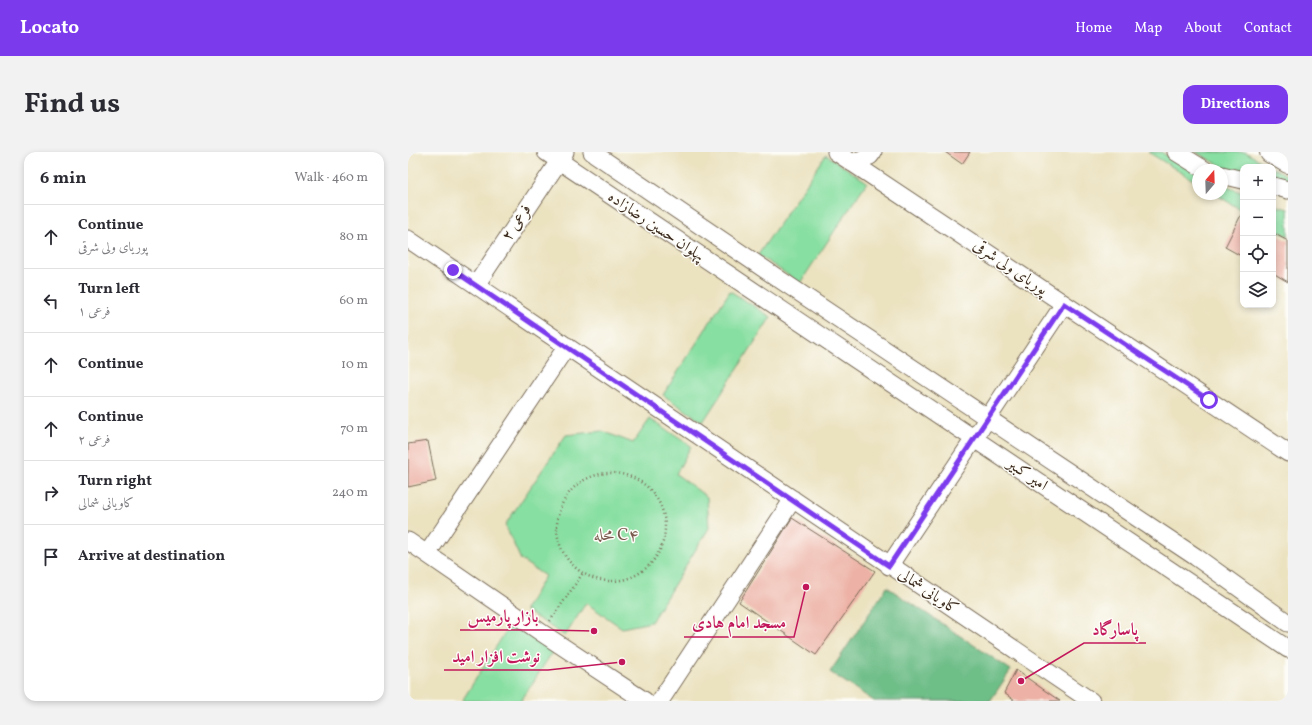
<!DOCTYPE html>
<html lang="en">
<head>
<meta charset="utf-8">
<style>
	body { margin:0; font-family:Vollkorn,Amiri,serif; background:#f2f2f3; color:#2b2b33 }
	.controls { position:absolute; right:12px; top:12px; display:grid; overflow:hidden; border-radius:8px; box-shadow:0 2px 6px #0003 }
	.controls button { width:36px; height:36px; display:grid; place-items:center; padding:0; border:0; border-bottom:1px solid #e1e1e2; background:#fff; color:#2b2b33; font:20px sans-serif }
	.compass { position:absolute; left:784px; top:12px; width:36px; height:36px; border-radius:50%; background:#fff; box-shadow:0 2px 6px #0003; rotate:19deg }
	.stop { position:absolute; width:12px; height:12px; margin:-9px; border:3px solid #7c3aed; border-radius:50%; background:#fff }
	.stop.end { background:#7c3aed; border-color:#fff; box-shadow:0 1px 4px #0008 }
	.list { margin:0; padding:0; list-style:none }
	h2 { display:flex; justify-content:space-between; align-items:center; height:52px; margin:0; padding:0 16px; font-size:17px }
	h2 small { font-size:13px; font-weight:400; color:#7c7c81 }
	.list li { display:grid; grid-template-columns:26px 1fr auto; gap:12px; align-items:center; box-sizing:border-box; height:64px; padding:0 16px; border-top:1px solid #e1e1e2 }
	.list b { display:block; font-size:15px; white-space:nowrap }
	.list p { margin:0; font-size:13px; white-space:nowrap; color:#7c7c81 }
	.list em { font-size:13px; font-style:normal; color:#7c7c81 }
	.icon { flex:none; width:22px; height:22px; fill:none; stroke:currentColor; stroke-width:2; stroke-linecap:round; stroke-linejoin:round }
	.map { position:relative; flex:none; width:880px; height:549px; overflow:hidden; border-radius:12px }
	header { display:flex; align-items:center; gap:24px; box-sizing:border-box; height:56px; padding:0 20px; background:#7c3aed; color:#fff }
	header strong { font-size:19px }
	nav { display:flex; gap:22px; margin-inline-start:auto; font-size:14px }
	.intro { display:flex; align-items:center; justify-content:space-between; box-sizing:border-box; height:96px; padding:0 24px }
	h1 { margin:0; font-size:28px }
	.button { padding:10px 18px; border-radius:12px; background:#7c3aed; color:#fff; font-size:14px; font-weight:700 }
	main { display:flex; gap:24px; padding:0 24px }
	aside { flex:1; background:#fff; border-radius:12px; box-shadow:0 2px 6px #0003 }
	.map>svg:first-child { display:block }
</style>
</head>
<body>
<header>
<strong>Locato</strong>
<nav><a>Home</a><a>Map</a><a>About</a><a>Contact</a></nav>
</header>
<div class="intro"><h1>Find us</h1><a class="button">Directions</a></div>
<main>
<aside>
<h2>6 min<small>Walk · 460 m</small></h2>
<ul class="list">
<li><svg class="icon" aria-label="ahead" viewBox="0 0 24 24"><path d="M12 20V5M6 11l6-6 6 6"/></svg><div><b>Continue</b><p>پوریای ولی شرقی</p></div><em>80 m</em></li>
<li><svg class="icon" aria-label="left" viewBox="0 0 24 24"><path d="M17 20v-9H6M10 6l-5 5 5 5"/></svg><div><b>Turn left</b><p>فرعی ۱</p></div><em>60 m</em></li>
<li><svg class="icon" aria-label="ahead" viewBox="0 0 24 24"><path d="M12 20V5M6 11l6-6 6 6"/></svg><div><b>Continue</b></div><em>10 m</em></li>
<li><svg class="icon" aria-label="ahead" viewBox="0 0 24 24"><path d="M12 20V5M6 11l6-6 6 6"/></svg><div><b>Continue</b><p>فرعی ۲</p></div><em>70 m</em></li>
<li><svg class="icon" aria-label="right" viewBox="0 0 24 24"><path d="M7 20v-9h11M14 6l5 5-5 5"/></svg><div><b>Turn right</b><p>کاویانی شمالی</p></div><em>240 m</em></li>
<li><svg class="icon" aria-label="arrive" viewBox="0 0 24 24"><path d="M6 21V4h12l-3 4 3 4H6"/></svg><div><b>Arrive at destination</b></div></li>
</ul>
</aside>
<div class="map">
<svg width="880" height="549" viewBox="0 0 880 549">
	<rect width="100%" height="100%" fill="#fdfcf7"/>
	<filter id="ink" filterUnits="userSpaceOnUse"><feTurbulence type="fractalNoise" baseFrequency=".025" numOctaves="2"/><feDisplacementMap in="SourceGraphic" scale="8" xChannelSelector="R" yChannelSelector="G"/><feConvolveMatrix kernelMatrix="1 2 1 2 8 2 1 2 1" color-interpolation-filters="sRGB"/></filter>
	<filter id="wash" filterUnits="userSpaceOnUse"><feTurbulence type="fractalNoise" baseFrequency=".012" numOctaves="4" result="noise"/><feDisplacementMap in="SourceGraphic" scale="16" xChannelSelector="R" yChannelSelector="G"/><feGaussianBlur stdDeviation="0.9" result="paint"/><feColorMatrix in="noise" values="0 0 0 0 0 0 0 0 0 0 0 0 0 0 0 0 0 1.4 0 .05"/><feComposite in="paint" operator="in"/></filter>
	<g filter="url(#wash)">
		<rect width="100%" height="100%" fill="#ebe2c0"/>
		<path fill="#88dfa2" stroke="#628460" d="M740 0H753L790 22V31Z
			M787 0H837L863 15H835V23L827 21Z
			M418 3 459 30 392 131 350 103Z
			M865 16 880 24V34L865 30Z
			M814 33 835 41V59L807 42H814Z
			M865 53 880 57V84L865 76Z
			M322 139 363 165 295 270 255 243Z
			M242 267 283 294 268 322 299 345 301 376 243 470 214 476 178 451 157 484 117 458 137 424 113 408 97 373 158 283 194 279 225 291Z
			M103 471 145 499 113 549H54Z"/>
		<path fill="#6ebe88" stroke="#547453" d="M479 435 603 518 582 549H466L422 520Z"/>
		<g id="blocks">
			<path fill="#edb1a5" d="M537 0H562L554 12Z
				M833 63 835 65V105L817 95Z
				M865 81 880 89V130L865 121Z
				M20 289 28 329 0 335V292Z
				M384 366 467 419 408 503 331 450Z
				M608 518 639 540 652 549H607L596 541Z"/>
		</g>
	</g>
	<g filter="url(#ink)">
		<use href="#blocks" fill-opacity="0" stroke="#796a57" stroke-width="1"/>
		<g fill="none" stroke-linecap="round" stroke-linejoin="round">
			<g stroke="#796a57" stroke-width="19">
				<path id="minor" d="M138 0 880 497
					M184 0 371 127 788 405 880 471
					M428 0 880 301
					M768 0 797 18
					M444 11 462 4 465 0
					M814 23 835 28
					M865 34 880 38
					M0 87 683 549
					M68 133 157 0
					M0 389 134 481 237 549
					M19 402 159 194
					M481 414 656 152
					M252 549 385 347"/>
			</g>
			<g stroke="#796a57" stroke-width="24">
				<path id="major" d="M863 0 880 10"/>
			</g>
			<path stroke="#796a57" stroke-width="2.5" stroke-dasharray="1 3" stroke-linecap="butt" d="M149 375a54 54 0 1 1 108 0a54 54 0 1 1-108 0Z
				M142 469 175 421"/>
			<use href="#minor" stroke="#fff" stroke-width="17"/>
			<use href="#major" stroke="#fff" stroke-width="22"/>
		</g>
	</g>
	<g fill="none" stroke-linecap="round" stroke-linejoin="round" filter="url(#ink)">
		<path stroke="#7c3aed" stroke-width="5" d="M45 118 481 414 656 152 801 248"/>
	</g>
	<g text-anchor="middle" dominant-baseline="central" stroke-width="3" stroke-linejoin="round" paint-order="stroke">
		<g font-size="16" fill="#3b2a1e" stroke="#fdfcf7">
			<text transform="translate(109 71) rotate(-56)">فرعی ۲</text>
			<text transform="translate(248 75) rotate(34)">پهلوان حسین رضازاده</text>
			<text transform="translate(602 116) rotate(34)">پوریای ولی شرقی</text>
			<text transform="translate(619 323) rotate(34)">امیر کبیر</text>
			<text transform="translate(520 440) rotate(34)">کاویانی شمالی</text>
		</g>
		<g font-size="17" fill="#79594d" stroke="#fdfcf7">
			<text x="208" y="383">محله C۴</text>
		</g>
	</g>
	<path fill="none" stroke="#c2185b" stroke-width="1.5" d="M186 479L139 478H52M398 435L386 485H276M613 529L676 491H738M214 510L140 518H36"/>
	<g fill="#c2185b" stroke="#fdfcf7" stroke-width="1.5">
		<circle cx="186" cy="479" r="4"/>
		<circle cx="398" cy="435" r="4"/>
		<circle cx="613" cy="529" r="4"/>
		<circle cx="214" cy="510" r="4"/>
	</g>
	<g font-size="17" text-anchor="middle" font-weight="bold" fill="#c2185b" stroke="#fdfcf7" stroke-width="3" stroke-linejoin="round" paint-order="stroke">
		<text x="95" y="470">بازار پارمیس</text>
		<text x="331" y="476">مسجد امام هادی</text>
		<text x="707" y="483">پاسارگاد</text>
		<text x="88" y="510">نوشت افزار امید</text>
	</g>
</svg>
<div class="controls">
<button>+</button>
<button>−</button>
<button><svg class="icon" aria-label="locate" viewBox="0 0 24 24"><circle cx="12" cy="12" r="6"/><path d="M12 2v4M12 18v4M2 12h4M18 12h4"/></svg></button>
<button><svg class="icon" aria-label="layers" viewBox="0 0 24 24"><path d="M12 4l9 5-9 5-9-5zM3 14l9 5 9-5"/></svg></button>
</div>
<svg class="compass" viewBox="-18 -18 36 36"><path d="M0-13l5 13h-10z" fill="#e53935"/><path d="M0 13l5-13h-10z" fill="#7c7c81"/></svg>
<div class="stop" style="left:801px;top:248px"></div>
<div class="stop end" style="left:45px;top:118px"></div>
</div>
</main>
</body>
</html>
